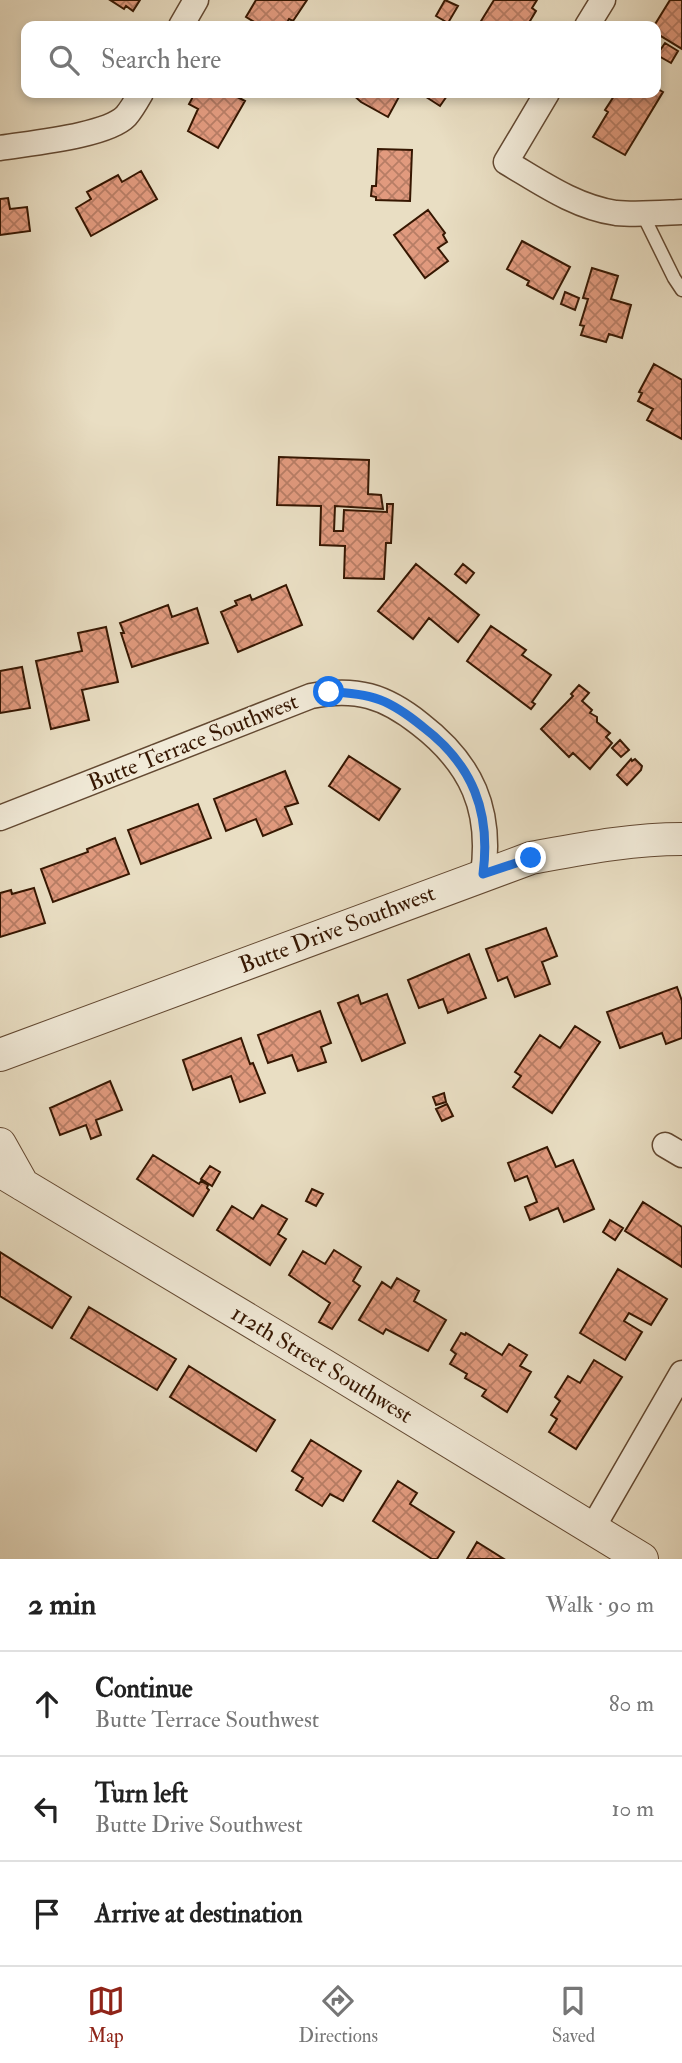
<!DOCTYPE html>
<html lang="en">
<head>
<meta charset="utf-8">
<style>
	body { margin:0; font-family:"IM FELL Double Pica",serif; background:#f6f6f6; color:#222 }
	.stop { position:absolute; width:21px; height:21px; margin:-16px; border:5px solid #1a73e8; border-radius:50%; background:#fff }
	.stop.end { background:#1a73e8; border-color:#fff; box-shadow:0 2px 7px #0008 }
	.list { margin:0; padding:0; list-style:none }
	h2 { display:flex; justify-content:space-between; align-items:center; height:91px; margin:0; padding:0 28px; font-size:30px }
	h2 small { font-size:23px; font-weight:400; color:#767676 }
	.list li { display:grid; grid-template-columns:46px 1fr auto; gap:21px; align-items:center; box-sizing:border-box; height:105px; padding:0 28px; border-top:2px solid #e0e0e0 }
	.list b { display:block; font-size:26px; white-space:nowrap }
	.list p { margin:0; font-size:23px; white-space:nowrap; color:#767676 }
	.list em { font-size:23px; font-style:normal; color:#767676 }
	.icon { flex:none; width:38px; height:38px; fill:none; stroke:currentColor; stroke-width:2; stroke-linecap:round; stroke-linejoin:round }
	.map { position:relative; flex:none; width:682px; height:1559px; overflow:hidden }
	.search { position:absolute; background:#fff; box-shadow:0 4px 10px #0003; left:21px; right:21px; top:21px; height:77px; display:flex; align-items:center; gap:18px; box-sizing:border-box; padding:0 24px; border-radius:14px; color:#767676; font-size:26px }
	.sheet { height:406px; background:#fff }
	nav { display:flex; justify-content:space-around; align-items:center; box-sizing:border-box; height:98px; border-top:2px solid #e0e0e0; background:#fff; font-size:19px; color:#767676 }
	nav a { display:grid; justify-items:center; gap:4px }
	nav .on { color:#8f2418 }
	.map>svg:first-child { display:block }
</style>
</head>
<body>
<div class="map">
<svg width="682" height="1559" viewBox="0 0 682 1559">
	<defs>
		<pattern id="building-cross-hatch" width="8" height="8" patternUnits="userSpaceOnUse" patternTransform="scale(1.75)"><rect width="8" height="8" fill="#e19a7e"/><path d="M0 0l8 8M0 8l8-8" fill="none" stroke="#b77d65"/></pattern>
	</defs>
	<rect width="100%" height="100%" fill="#e9dec3"/>
	<filter id="stains"><feTurbulence type="fractalNoise" baseFrequency=".00286" numOctaves="4"/><feColorMatrix values="0 0 0 0 .2 0 0 0 0 .09 0 0 0 0 .02 0 0 0 .5 -.17"/></filter>
	<radialGradient id="worn" r=".72"><stop offset=".6" stop-color="#630" stop-opacity="0"/><stop offset="1" stop-color="#630" stop-opacity=".3"/></radialGradient>
	<path fill="url(#building-cross-hatch)" stroke="#361702" stroke-width="2" d="M110 0H140L133 11 126 6 124 9Z
		M256 0H307L293 21 289 19 285 26H261L246 17Z
		M445 0 458 6 448 23 436 16Z
		M494 0H537L532 8 536 11 527 26H478Z
		M670 0H682V49L656 33 654 26Z
		M665 43 678 51 671 63 657 55Z
		M656 88 663 92 625 155 593 137 608 112 605 110 616 93H656Z
		M195 93H230L245 101 218 148 188 131 198 109 189 104Z
		M351 93H396L400 95 388 117 361 102Z
		M420 93H449L440 106Z
		M378 149 412 150 410 201 376 200V197L371 196 372 186H376Z
		M141 171 157 199 91 236 76 208 91 199 87 192 118 175 122 182Z
		M8 198 10 209 27 207 30 231 0 235V199Z
		M428 210 445 233 443 235 447 242 438 248 448 261 425 278 394 235Z
		M522 241 570 267 553 299 527 285 529 281 507 269Z
		M592 268 618 276 611 299 631 305 622 338 609 334 606 342 581 335 584 326 580 325 588 299 583 298Z
		M565 292 579 298 575 310 561 304Z
		M654 364 682 380V439L647 420 653 409 638 401 642 393 639 392Z
		M279 457 369 460 368 494 381 495 383 509 335 506 334 531H343L344 510 387 512V504H393L391 543H386L384 579 344 578 345 546 320 545 321 506 277 505Z
		M416 564 479 615 458 642 429 618 413 639 378 611Z
		M463 564 474 573 466 583 455 574Z
		M286 585 302 625 238 652 221 612 237 605 235 601 250 595 252 600Z
		M168 605 172 617 197 608 208 643 132 667 121 633H124L120 623Z
		M491 626 526 650 522 655 551 675 532 702 535 704 531 709 467 661Z
		M106 627 118 682 82 690 89 720 51 729 36 661 82 651 78 633Z
		M22 667 30 708 0 713V671Z
		M579 685 589 693 582 701 592 710 590 713 597 717V722L610 733 606 737 612 743 590 769 573 753 569 757 541 729 573 696 571 694Z
		M620 740 629 750 621 757 612 748Z
		M349 756 400 789 379 820 329 786Z
		M631 759 632 761 635 759 642 766 641 770 627 785 617 775Z
		M285 771 298 803 285 807 292 824 263 836 256 819 226 831 214 799Z
		M198 804 211 838 141 864 128 830Z
		M115 838 129 874 53 902 41 869 88 852 87 849Z
		M34 888 45 923 0 937V893L11 890 12 894Z
		M546 928 557 956 542 962 550 984 515 997 507 977 498 981 486 949Z
		M469 954 486 998 448 1013 443 999 419 1008 408 980Z
		M677 987 682 1001V1038L666 1044 662 1033 620 1048 607 1012Z
		M387 994 405 1043 362 1061 338 1003 358 995 361 1004Z
		M320 1011 331 1043 321 1047 326 1062 298 1071 292 1055 268 1063 258 1035Z
		M575 1026 600 1042 552 1113 513 1087 521 1076 515 1072 540 1035 560 1048Z
		M241 1038 250 1064 253 1063 265 1093 240 1102 231 1076 193 1090 183 1060Z
		M110 1081 122 1110 96 1120 101 1135 91 1139 86 1125 60 1135 50 1108Z
		M444 1093 446 1102 436 1105 433 1097Z
		M447 1104 453 1116 442 1121 436 1109Z
		M547 1147 556 1167 573 1160 594 1209 564 1222 558 1208 530 1220 525 1207 537 1202 527 1176 515 1181 508 1163Z
		M153 1155 199 1184 201 1181 208 1185 207 1188 209 1190 193 1216 137 1179Z
		M210 1166 220 1172 212 1186 201 1179Z
		M312 1189 323 1194 316 1206 306 1201Z
		M643 1202 682 1227V1267L625 1231Z
		M262 1205 287 1219 278 1234 286 1239 270 1265 217 1230 232 1206 253 1219Z
		M610 1220 623 1228 615 1240 603 1232Z
		M334 1250 361 1267 353 1281 360 1286 332 1329 319 1322 330 1303 289 1275 303 1251 325 1264Z
		M0 1252 71 1297 52 1328 0 1296Z
		M618 1269 667 1299 651 1325 629 1313 624 1321 642 1332 625 1360 580 1333Z
		M397 1278 419 1291 414 1301 446 1320 428 1351 386 1329 383 1334 359 1320 382 1282 391 1288Z
		M89 1307 176 1359 157 1390 71 1338Z
		M461 1333 465 1335 466 1333 502 1355 509 1344 527 1355 520 1366 531 1372 507 1412 482 1396 486 1390 465 1378 467 1374 450 1364 456 1354 451 1350Z
		M594 1360 622 1377 576 1449 549 1432 557 1419 551 1415 560 1401 555 1397 568 1376 580 1383Z
		M189 1366 275 1420 256 1451 170 1397Z
		M311 1440 361 1471 343 1501 330 1494 322 1506 296 1490 303 1478 292 1471Z
		M398 1481 417 1493 410 1504 454 1532 437 1559H432L373 1521Z
		M477 1542 504 1559H467Z"/>
	<g fill="none" stroke-linecap="round" stroke-linejoin="round">
		<g stroke="#634932" stroke-width="15">
			<path id="service" d="M642 213 674 278 682 290"/>
		</g>
		<g stroke="#634932" stroke-width="27">
			<path id="minor" d="M181 26 196 0
				M587 26 603 0
				M547 93 506 162C540 182 575 207 616 213 637 215 661 213 682 212
				M0 148C30 143 107 136 126 116 132 109 137 100 141 93
				M0 818 311 696C356 687 385 696 420 724 472 764 492 810 483 874
				M665 1145 682 1155
				M592 1529 682 1373"/>
		</g>
		<g stroke="#634932" stroke-width="34">
			<path id="tertiary" d="M0 1055 531 858C581 849 631 839 682 839
				M0 1144 23 1185
				M0 1171 322 1364 642 1559"/>
		</g>
		<use href="#service" stroke="#f1ead8" stroke-width="12"/>
		<use href="#minor" stroke="#f1ead8" stroke-width="24"/>
		<use href="#tertiary" stroke="#f1ead8" stroke-width="32"/>
	</g>
	<g fill="none" stroke-linecap="round" stroke-linejoin="round">
		<path stroke="#1a73e8" stroke-width="9" d="M329 692C372 693 390 700 423 727 473 765 491 812 483 874L531 858"/>
	</g>
	<g text-anchor="middle" dominant-baseline="central" stroke-width="5" stroke-linejoin="round" paint-order="stroke">
		<g font-size="23" fill="#361702" stroke="#f1ead8">
			<text transform="translate(193 742) rotate(-22)">Butte Terrace Southwest</text>
			<text transform="translate(337 929) rotate(-21)">Butte Drive Southwest</text>
			<text transform="translate(322 1364) rotate(31)">112th Street Southwest</text>
		</g>
	</g>
	<rect width="100%" height="100%" filter="url(#stains)"/>
	<rect width="100%" height="100%" fill="url(#worn)"/>
</svg>
<div class="stop" style="left:329px;top:692px"></div>
<div class="stop end" style="left:531px;top:858px"></div>
<div class="search"><svg class="icon" aria-label="search" viewBox="0 0 24 24"><circle cx="10" cy="10" r="6"/><path d="M15 15l6 6"/></svg>Search here</div>
</div>
<section class="sheet">
<h2>2 min<small>Walk · 90 m</small></h2>
<ul class="list">
<li><svg class="icon" aria-label="ahead" viewBox="0 0 24 24"><path d="M12 20V5M6 11l6-6 6 6"/></svg><div><b>Continue</b><p>Butte Terrace Southwest</p></div><em>80 m</em></li>
<li><svg class="icon" aria-label="left" viewBox="0 0 24 24"><path d="M17 20v-9H6M10 6l-5 5 5 5"/></svg><div><b>Turn left</b><p>Butte Drive Southwest</p></div><em>10 m</em></li>
<li><svg class="icon" aria-label="arrive" viewBox="0 0 24 24"><path d="M6 21V4h12l-3 4 3 4H6"/></svg><div><b>Arrive at destination</b></div></li>
</ul>
</section>
<nav>
<a class="on"><svg class="icon" aria-label="map" viewBox="0 0 24 24"><path d="M3 6l6-2 6 2 6-2v14l-6 2-6-2-6 2zM9 4v14M15 6v14"/></svg>Map</a>
<a><svg class="icon" aria-label="directions" viewBox="0 0 24 24"><path d="M12 3l9 9-9 9-9-9zM9 14v-3h6M13 9l2 2-2 2"/></svg>Directions</a>
<a><svg class="icon" aria-label="saved" viewBox="0 0 24 24"><path d="M7 4h10v16l-5-4-5 4z"/></svg>Saved</a>
</nav>
</body>
</html>
